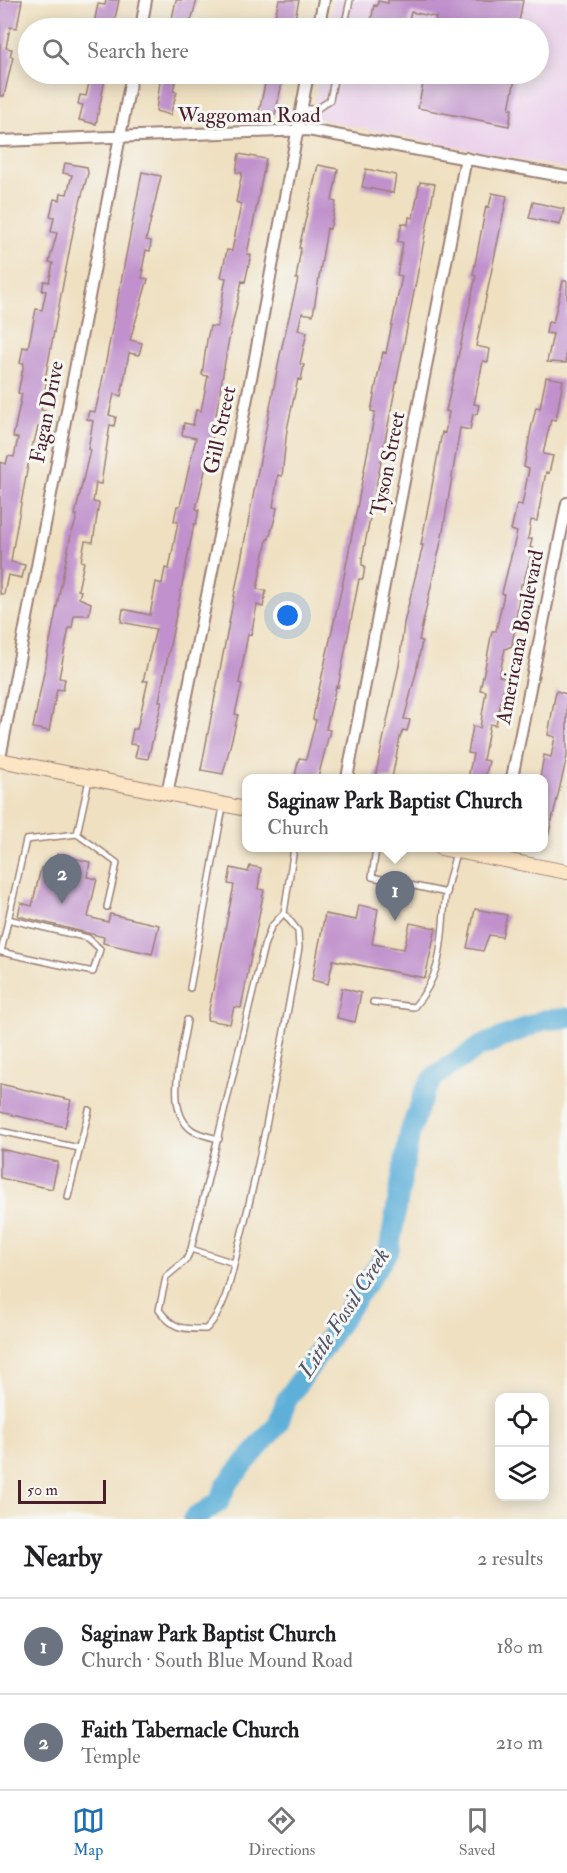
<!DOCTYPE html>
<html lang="en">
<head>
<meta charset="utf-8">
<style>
	body { margin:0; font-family:"IM FELL Double Pica",serif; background:#f2f2f2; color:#202124 }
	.controls { position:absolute; right:18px; bottom:18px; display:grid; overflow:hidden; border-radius:12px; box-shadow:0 3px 15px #0003 }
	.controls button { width:54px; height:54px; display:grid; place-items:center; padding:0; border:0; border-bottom:2px solid #e0e0e0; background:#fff; color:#202124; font:30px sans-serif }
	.scale { position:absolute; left:18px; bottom:15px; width:88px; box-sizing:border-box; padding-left:6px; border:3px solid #4a1f2b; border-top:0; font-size:16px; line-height:21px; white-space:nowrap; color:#4a1f2b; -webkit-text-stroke:4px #f6f6f2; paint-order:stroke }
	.you { position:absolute; left:288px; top:616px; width:21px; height:21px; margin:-15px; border:4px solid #fff; border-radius:50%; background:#1a73e8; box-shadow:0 0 0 9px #1a73e833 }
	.badge { display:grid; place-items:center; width:39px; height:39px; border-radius:50%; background:#1f6fb2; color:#fff; font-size:20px; font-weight:700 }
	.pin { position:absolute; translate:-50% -50px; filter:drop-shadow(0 2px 3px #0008) }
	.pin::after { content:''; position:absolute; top:32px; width:21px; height:18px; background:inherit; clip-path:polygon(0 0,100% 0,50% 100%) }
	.popup { position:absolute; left:242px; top:774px; width:306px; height:78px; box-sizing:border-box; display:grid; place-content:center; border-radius:12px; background:#fff; filter:drop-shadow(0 2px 4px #0005); font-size:20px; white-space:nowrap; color:#757577 }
	.popup b { font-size:22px; color:#202124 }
	.popup::after { content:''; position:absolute; left:50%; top:100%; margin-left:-12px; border:12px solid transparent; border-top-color:#fff }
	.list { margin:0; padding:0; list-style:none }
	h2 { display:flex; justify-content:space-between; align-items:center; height:78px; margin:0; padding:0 24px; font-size:26px }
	h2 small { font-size:20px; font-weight:400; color:#757577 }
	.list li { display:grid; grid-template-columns:39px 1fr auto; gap:18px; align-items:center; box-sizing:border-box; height:96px; padding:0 24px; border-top:2px solid #e0e0e0 }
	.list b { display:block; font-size:22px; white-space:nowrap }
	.list p { margin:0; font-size:20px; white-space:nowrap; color:#757577 }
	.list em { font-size:20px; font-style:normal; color:#757577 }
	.icon { flex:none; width:33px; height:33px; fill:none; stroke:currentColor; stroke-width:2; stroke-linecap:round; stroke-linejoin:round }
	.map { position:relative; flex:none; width:567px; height:1519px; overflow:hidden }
	.search { position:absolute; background:#fff; box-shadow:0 3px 15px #0003; left:18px; right:18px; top:18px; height:66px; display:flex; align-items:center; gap:15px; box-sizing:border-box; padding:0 21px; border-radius:33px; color:#757577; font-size:22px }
	.sheet { height:270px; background:#fff }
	nav { display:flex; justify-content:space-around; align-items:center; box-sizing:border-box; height:84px; border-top:2px solid #e0e0e0; background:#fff; font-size:16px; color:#757577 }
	nav a { display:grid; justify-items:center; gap:3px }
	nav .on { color:#1f6fb2 }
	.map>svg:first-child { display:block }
</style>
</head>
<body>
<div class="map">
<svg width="567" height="1519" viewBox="0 0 567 1519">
	<rect width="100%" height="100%" fill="#f6f6f2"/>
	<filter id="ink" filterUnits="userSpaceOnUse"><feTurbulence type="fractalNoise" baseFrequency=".0167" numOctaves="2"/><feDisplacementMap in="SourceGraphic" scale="12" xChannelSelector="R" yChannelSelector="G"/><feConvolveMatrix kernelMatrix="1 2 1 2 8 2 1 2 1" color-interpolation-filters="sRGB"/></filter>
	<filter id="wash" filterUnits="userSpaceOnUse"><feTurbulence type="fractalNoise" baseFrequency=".008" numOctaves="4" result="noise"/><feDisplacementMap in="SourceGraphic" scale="24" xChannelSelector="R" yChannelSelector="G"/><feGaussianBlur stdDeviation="1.35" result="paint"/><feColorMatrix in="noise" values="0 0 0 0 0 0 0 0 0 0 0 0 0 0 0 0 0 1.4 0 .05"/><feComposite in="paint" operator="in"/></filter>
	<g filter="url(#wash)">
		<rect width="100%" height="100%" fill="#efe0c1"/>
		<path fill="#ebd1eb" d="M334 0H567V169L311 118 320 74H538V28H329Z"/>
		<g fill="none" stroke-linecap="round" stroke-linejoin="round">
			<path stroke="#5eb0d9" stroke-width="21" d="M193 1519 219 1502 227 1484 278 1424 286 1401 389 1250 410 1132 425 1091 435 1076 479 1047 544 1020 567 1018"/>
		</g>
		<g id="blocks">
			<path fill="#c091cc" d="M0 0H22L17 28 10 27 6 48 12 49 10 56 13 57 4 96H0Z
				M106 0H119L113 28H93L98 4 105 5Z
				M176 0H197L189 28H170Z
				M279 0H299L293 28H272Z
				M388 0H523L518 28H434L436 17 411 12 407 28H370L374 5 377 6 378 1 388 3Z
				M91 74H106L96 124 79 120 83 105 78 104 80 95 86 96Z
				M161 74H177L173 91 177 92 170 115 156 111Z
				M267 74H284L275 115 259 112Z
				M425 74H516L509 109H512L509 126 418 108Z
				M239 154 266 159 247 254 251 255 245 282 242 281 228 344 211 445 196 509 199 510 196 524H194L159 701H162L148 759 135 757 138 745 130 744 133 729H137L148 681H143L156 629 121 622 123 609 150 615 156 582 162 584 165 568 169 569 178 522 174 521 177 506H180L196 438 182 435 184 423 193 425 196 410 201 411 208 376 202 375 207 340 210 326 217 327 226 278 221 277 227 250 232 251 241 204 236 202 242 173 236 172Z
				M65 163 87 167 88 173 75 221 45 379 47 380 41 410 45 411 41 428 38 427 34 443H32L13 548 11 562 25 565 22 578 8 575 4 594H0V462L6 464 8 456 14 457 18 438 13 437 22 394 18 393 24 363H20L23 347 28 348 36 309 42 310 46 291H42L44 281 49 282 53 263 49 262 57 233 51 232 54 217 50 216 54 199 60 200 61 193 67 194 72 175 63 173Z
				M318 165 338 169 332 201 336 202 330 229 327 228 313 315 302 313 298 330 307 332 300 364 304 365 301 380 298 379 287 429 282 476 278 475 273 507 277 508 275 518 269 539H267L257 589 266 591 263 607 257 605 251 635 248 634 239 683 242 684 235 714 238 715 223 774 201 770 280 355 298 279H296L301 248H299Z
				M366 169 396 175 393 193 362 187Z
				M142 172 161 176 146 240 151 241 150 251 146 250 142 270H144L142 278 148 279 130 340 142 343 139 355 129 353 121 396 114 394 109 415 116 417 114 426 110 425 101 484 96 483 93 502 99 503 93 542 85 541 81 561 84 562 78 590 81 591 79 598 91 603 89 615H74L72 628H69L59 678 65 679 63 690 57 689 49 731 33 728 71 534 75 524 77 515H75L90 450 88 449 93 421 87 419 89 411 95 412 101 387Z
				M420 182 435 184 362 559V565L365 566 363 579H359L338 687 336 686 326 729 330 730 318 778H304L295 776 299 758 306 759 316 720 313 719 315 707 344 577 375 412 371 411 378 375 383 352 386 353 402 276 397 275 403 243 398 241 402 223 408 225 409 217 413 218Z
				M492 193 507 196 476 346 490 349 488 362 483 361 474 404 479 405 477 414H473L470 430 460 428 442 537 419 640 422 641 416 673 404 719 410 720 407 731 403 730 400 737 392 778H375L399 666 404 623 423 545H421L442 432 445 433 449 412 446 411 476 276 473 275 486 206 489 207Z
				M533 202 564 209 560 225 529 218Z
				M563 281H567L566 363 547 362 553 334 546 333 548 322 553 323Z
				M546 377 563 380 556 420 551 419 543 454 553 456 549 473 546 472 537 521 531 520 528 539H532L530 548H533L523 584H521L512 646 505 649 499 676 506 678 496 725 490 724 483 760 489 761 485 778H468L473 754 468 753 473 726 480 728 486 691 480 690 487 658 492 631H496L504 594 502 593 517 532 511 530 517 504 522 505 529 469 524 467 530 434 536 407 540 408Z
				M556 691 567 694V757L548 837 543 836V778H540L544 755 551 757 555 737 548 735Z
				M57 854 90 862 87 877 97 879 88 917 108 922 110 914 159 925 152 954 103 943 104 937 18 916 21 903 32 906 41 868 53 871Z
				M250 866 261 868 258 889 264 890 241 1008 234 1007 230 1024 207 1020 234 885 228 884 231 868 248 872Z
				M359 905 378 909 372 944 404 949 410 923 436 928 425 978 333 960 328 984 312 980 325 914 356 920Z
				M475 909 507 915 502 937 489 935 483 951 467 948Z
				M342 988 361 993 355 1022 337 1018Z
				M0 1084 71 1100 65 1127 0 1112Z
				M0 1149 58 1162 52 1189 0 1178Z"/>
		</g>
	</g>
	<g filter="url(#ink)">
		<use href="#blocks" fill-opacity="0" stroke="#9c8076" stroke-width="1.5"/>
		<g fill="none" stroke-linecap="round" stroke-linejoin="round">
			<g stroke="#9c8076" stroke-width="8">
				<path id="lane" d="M344 28 350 0
					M302 109H317L330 100 335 74
					M77 834 89 780
					M376 848 372 877 447 893
					M284 913 298 931 299 948C281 1046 265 1144 240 1240 232 1270 228 1307 206 1329 183 1329 174 1330 159 1310L166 1277 186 1260 191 1249 264 946 271 927 284 913 294 848
					M8 919 88 938 100 949 93 972 1 952 26 840 77 834 117 863 107 907
					M190 988 223 807
					M373 1002 414 1007C446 970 440 938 446 893 448 880 453 866 456 852
					M187 1020C183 1050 163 1109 192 1130 200 1135 210 1137 219 1139
					M0 1131 79 1148
					M68 1197 89 1110
					M191 1249 234 1263"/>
			</g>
			<g stroke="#9c8076" stroke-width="14">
				<path id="street" d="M141 28 146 0
					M318 28 324 0
					M0 141 308 130 567 177
					M0 758 132 74
					M347 778 466 158
					M512 778 567 503
					M167 794 254 363 308 74"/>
			</g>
			<g stroke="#9c8076" stroke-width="16">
				<path id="secondary" d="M0 760 246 809
					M441 848 567 872"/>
			</g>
			<use href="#lane" stroke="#fff" stroke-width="5"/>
			<use href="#street" stroke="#fff" stroke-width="10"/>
			<use href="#secondary" stroke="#fce5c4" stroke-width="14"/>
		</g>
	</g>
	<g text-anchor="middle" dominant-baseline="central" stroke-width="6" stroke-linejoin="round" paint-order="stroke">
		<g font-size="21" fill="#4a1f2b" stroke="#f6f6f2">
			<text x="249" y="115">Waggoman Road</text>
			<text transform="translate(47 412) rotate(-79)">Fagan Drive</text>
			<text transform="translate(220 430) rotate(-78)">Gill Street</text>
			<text transform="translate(388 464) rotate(-79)">Tyson Street</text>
			<text transform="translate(520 637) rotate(-79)">Americana Boulevard</text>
		</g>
		<g font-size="22" font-style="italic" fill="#515268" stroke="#f6f6f2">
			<text transform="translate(344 1313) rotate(-57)">Little Fossil Creek</text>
		</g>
	</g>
</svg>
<div class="controls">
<button><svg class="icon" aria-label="locate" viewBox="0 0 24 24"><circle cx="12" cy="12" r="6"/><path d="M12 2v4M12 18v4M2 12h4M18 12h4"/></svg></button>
<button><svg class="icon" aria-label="layers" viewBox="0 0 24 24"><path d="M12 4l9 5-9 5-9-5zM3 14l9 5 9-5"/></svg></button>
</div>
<div class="scale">50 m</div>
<div class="you"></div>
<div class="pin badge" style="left:395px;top:921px;background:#6b7280">1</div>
<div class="popup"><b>Saginaw Park Baptist Church</b>Church</div>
<div class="pin badge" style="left:62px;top:904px;background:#6b7280">2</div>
<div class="search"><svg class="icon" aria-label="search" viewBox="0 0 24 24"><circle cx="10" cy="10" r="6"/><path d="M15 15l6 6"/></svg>Search here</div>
</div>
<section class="sheet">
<h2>Nearby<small>2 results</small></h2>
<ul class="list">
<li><span class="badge" style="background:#6b7280">1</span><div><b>Saginaw Park Baptist Church</b><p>Church · South Blue Mound Road</p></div><em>180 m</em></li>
<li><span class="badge" style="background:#6b7280">2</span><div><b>Faith Tabernacle Church</b><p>Temple</p></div><em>210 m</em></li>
</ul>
</section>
<nav>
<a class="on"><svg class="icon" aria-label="map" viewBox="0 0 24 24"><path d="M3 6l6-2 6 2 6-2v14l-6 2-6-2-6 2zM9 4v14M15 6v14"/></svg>Map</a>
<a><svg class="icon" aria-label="directions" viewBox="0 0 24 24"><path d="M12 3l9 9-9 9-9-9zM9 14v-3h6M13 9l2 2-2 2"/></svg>Directions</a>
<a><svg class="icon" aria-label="saved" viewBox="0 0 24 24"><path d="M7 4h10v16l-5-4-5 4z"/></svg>Saved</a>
</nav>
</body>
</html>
